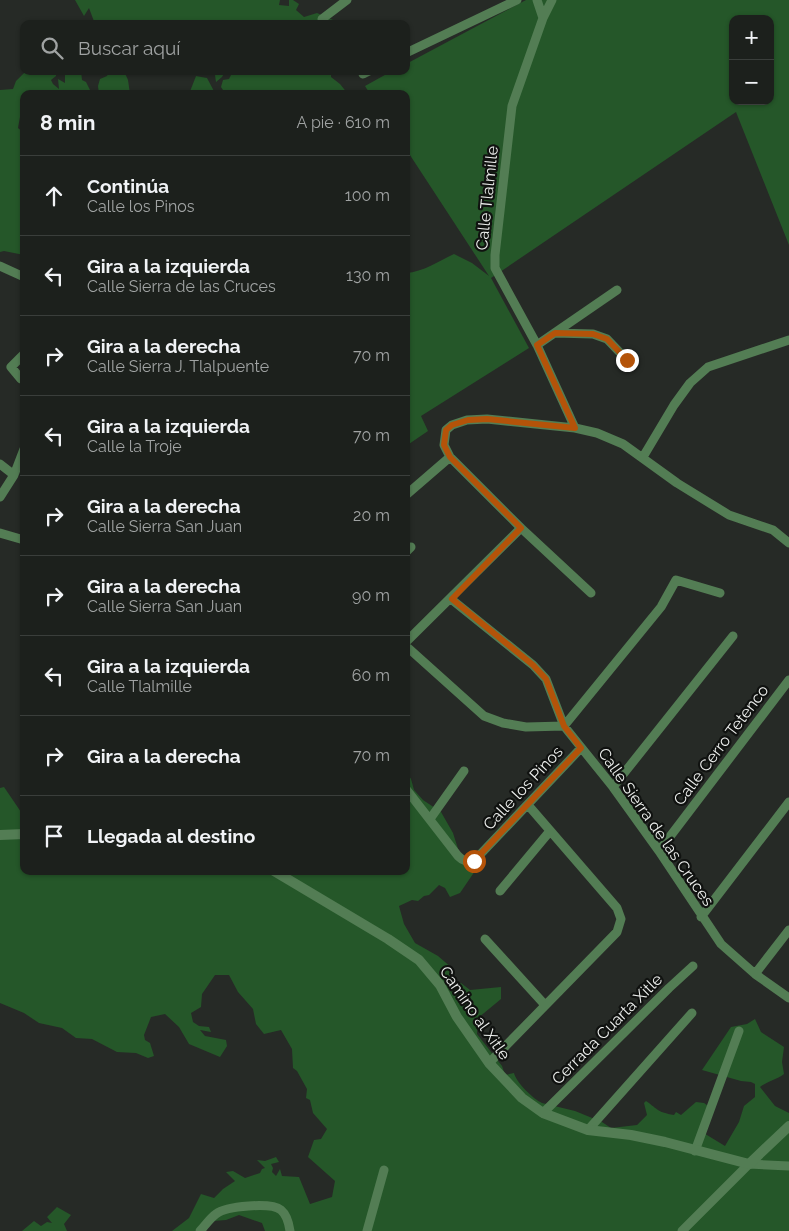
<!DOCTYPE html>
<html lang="es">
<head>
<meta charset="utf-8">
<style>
	body { margin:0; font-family:Raleway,sans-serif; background:#292d29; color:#f1f3f6 }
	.controls { position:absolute; right:15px; top:15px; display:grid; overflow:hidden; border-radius:10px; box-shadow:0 1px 4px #0004 }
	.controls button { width:45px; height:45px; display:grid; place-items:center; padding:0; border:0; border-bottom:1px solid #3a3e3b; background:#1c201c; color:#f1f3f6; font:25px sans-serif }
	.stop { position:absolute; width:15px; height:15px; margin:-11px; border:4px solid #b45309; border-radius:50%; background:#fff }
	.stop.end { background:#b45309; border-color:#fff; box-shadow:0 1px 5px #0008 }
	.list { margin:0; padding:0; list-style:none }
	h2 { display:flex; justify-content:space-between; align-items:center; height:65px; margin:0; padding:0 20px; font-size:21px }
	h2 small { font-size:16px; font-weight:400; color:#a0a3a3 }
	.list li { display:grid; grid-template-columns:32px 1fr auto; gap:15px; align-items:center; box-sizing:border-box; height:80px; padding:0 20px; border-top:1px solid #3a3e3b }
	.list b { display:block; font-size:19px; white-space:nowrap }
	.list p { margin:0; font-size:16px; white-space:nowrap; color:#a0a3a3 }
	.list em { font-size:16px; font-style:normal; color:#a0a3a3 }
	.icon { flex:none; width:28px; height:28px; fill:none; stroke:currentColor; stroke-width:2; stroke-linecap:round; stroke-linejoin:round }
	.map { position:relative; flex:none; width:789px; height:1231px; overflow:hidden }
	.search { position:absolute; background:#1c201c; box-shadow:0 1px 4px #0004; left:20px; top:20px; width:390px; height:55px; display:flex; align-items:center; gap:12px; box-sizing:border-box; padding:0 18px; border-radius:10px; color:#a0a3a3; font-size:19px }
	.panel { position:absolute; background:#1c201c; box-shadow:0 1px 4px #0004; left:20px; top:90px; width:390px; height:785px; border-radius:10px }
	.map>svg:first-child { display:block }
</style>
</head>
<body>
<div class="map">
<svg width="789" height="1231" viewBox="0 0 789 1231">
	<rect width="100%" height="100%" fill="#262a26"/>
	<path fill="#255729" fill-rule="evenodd" d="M75 0H280L279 5 289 6V0H293L299 4 296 10 304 17 317 13 333 20 332 24H95L89 8 84 16Z
		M526 0H789V245L736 112 491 278 529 348 421 416 428 431 406 446V273C423 272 439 261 454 254L472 263 489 276 406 149V94H370L365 86 392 71H406V64ZM733 19H770V101H733Z
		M26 71 32 74 35 71H56V76L51 80 53 84 59 89 58 79 65 83V71H81L82 80 86 82 90 90 77 94H24V105L22 106 18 128 24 133V255L4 251 0 252V90L13 89 16 81Z
		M109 71H124L128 80 130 94H99L98 86 100 79 107 76Z
		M206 71H342V73H331V77L340 84 348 94H189L196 76 207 78 215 93H225L221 87 223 80 229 79 231 75 225 72 222 77 216 82 215 75 208 74Z
		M406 771 411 779 414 790 423 800 441 812 453 833 460 855 477 868 460 893 450 897 445 888 439 885 429 895 424 896 418 901 412 900 399 906 404 924 415 943 438 956 452 968 451 977 454 985 461 983 470 990 501 987V999L478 1018 477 1034 502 1066 505 1075 514 1073C516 1082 533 1099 542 1103L575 1111 602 1122 611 1128 637 1125 647 1115 644 1103 646 1101C659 1110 657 1112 674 1115L676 1112 681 1115 696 1102 704 1103 711 1108 702 1132 725 1146 739 1122 744 1106 755 1097V1084L751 1082 741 1081 702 1070 731 1027 747 1024 755 1019 761 1032 784 1047 782 1062 784 1074C776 1080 768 1081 760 1087L775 1106 789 1113V1231H265L262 1223 239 1215 226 1220 213 1221 195 1231H172L189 1218 201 1194 214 1198 223 1189 235 1181 226 1172 233 1171 245 1178 260 1173 262 1169 265 1168 257 1160 265 1161 276 1157 279 1162 271 1164 273 1168 272 1172 276 1176 280 1169 282 1176 299 1177 310 1204 332 1197 335 1181 308 1157 314 1140 321 1139 327 1129 313 1113 310 1100 306 1098 307 1089 297 1071 293 1068 292 1049 281 1030 264 1034 256 1024 253 1009 238 992 229 975H215L202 994 201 1007 191 1013 193 1022 199 1026 209 1027 211 1032 200 1030 205 1036 226 1040 227 1046 220 1057 189 1044 179 1027 165 1014 151 1017 144 1035 145 1040 150 1043 154 1056 148 1058 136 1053 117 1052 92 1039 76 1038 62 1028 39 1023 24 1013 0 1003V788L4 787 21 812H24V871H406Z
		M57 1207 71 1215 64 1224 67 1231H22L34 1221 41 1226 47 1222 52 1223 47 1217Z"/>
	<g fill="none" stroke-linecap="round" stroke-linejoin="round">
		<path stroke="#537d54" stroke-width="9" d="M537 0 543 18
			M552 0 543 18 512 106 495 255V268L537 345 575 428
			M322 19 347 0
			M406 53 517 0
			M363 74 369 71
			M0 266 24 277
			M555 333 593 334 607 339 627 360
			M537 345 617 290
			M21 379 11 367 24 354
			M450 457 521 528 591 593
			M643 457 674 405 690 383 708 367 789 340
			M0 464 14 475
			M406 495 450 457 444 445 446 430 452 425 467 420 487 419 575 428 597 433 623 444 677 483 729 515 773 530 789 543
			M0 497 14 475 24 449
			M0 533 24 540
			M406 552 411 547
			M451 599 533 665 546 679 564 726 613 787 659 851 721 944 755 974 789 998
			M406 642 521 528
			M406 646 484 716 503 723 526 727 564 726 661 607 676 580 720 593
			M613 787 733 636
			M406 789 458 856C463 861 467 862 474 861L581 748
			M430 819 464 771
			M659 851 789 680
			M500 891 550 831
			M701 917 789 802
			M485 939 545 1005
			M755 974 789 930
			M489 1063 617 932 621 919 617 908 528 805
			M543 1113 669 988 693 966
			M588 1130 692 1013
			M695 1151 739 1031
			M200 1231C205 1226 210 1218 216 1214 226 1206 271 1202 281 1210 287 1215 289 1224 290 1231
			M367 1231 384 1170
			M682 1231 749 1164 789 1166"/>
		<path stroke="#537d54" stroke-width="10" d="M0 835 24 834
			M274 871 388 939 419 960 440 985 457 1017 489 1063 522 1098 543 1113 588 1130 631 1135 665 1142 749 1164 789 1126"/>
	</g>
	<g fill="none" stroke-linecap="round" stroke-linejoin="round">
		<path stroke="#b45309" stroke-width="6" d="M474 861 581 748 564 726 546 679 533 665 452 599 521 528 450 457 444 445 446 430 452 425 468 420 487 419 575 428 537 345 555 333 593 334 607 339 627 360"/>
	</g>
	<g text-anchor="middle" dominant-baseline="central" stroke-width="4.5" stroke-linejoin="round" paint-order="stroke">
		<g font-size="16" fill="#eef0ee" stroke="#101210">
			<text transform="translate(487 198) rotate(-84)">Calle Tlalmille</text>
			<text transform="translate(721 745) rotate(-53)">Calle Cerro Tetenco</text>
			<text transform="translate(523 788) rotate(-47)">Calle los Pinos</text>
			<text transform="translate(656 827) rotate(55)">Calle Sierra de las Cruces</text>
			<text transform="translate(475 1013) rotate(55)">Camino al Xitle</text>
			<text transform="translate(607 1029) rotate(-45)">Cerrada Cuarta Xitle</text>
		</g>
	</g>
</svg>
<div class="controls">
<button>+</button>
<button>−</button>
</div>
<div class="stop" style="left:474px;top:861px"></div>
<div class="stop end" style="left:627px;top:360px"></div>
<div class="search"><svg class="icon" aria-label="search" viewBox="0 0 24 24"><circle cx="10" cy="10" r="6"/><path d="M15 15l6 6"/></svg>Buscar aquí</div>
<section class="panel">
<h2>8 min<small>A pie · 610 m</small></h2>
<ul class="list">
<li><svg class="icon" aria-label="ahead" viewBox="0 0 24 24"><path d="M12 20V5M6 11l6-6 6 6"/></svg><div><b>Continúa</b><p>Calle los Pinos</p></div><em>100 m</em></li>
<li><svg class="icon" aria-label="left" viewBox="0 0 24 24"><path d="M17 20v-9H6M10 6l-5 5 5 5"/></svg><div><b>Gira a la izquierda</b><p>Calle Sierra de las Cruces</p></div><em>130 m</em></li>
<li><svg class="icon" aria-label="right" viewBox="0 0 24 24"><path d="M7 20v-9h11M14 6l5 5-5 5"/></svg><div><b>Gira a la derecha</b><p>Calle Sierra J. Tlalpuente</p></div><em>70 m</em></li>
<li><svg class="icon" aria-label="left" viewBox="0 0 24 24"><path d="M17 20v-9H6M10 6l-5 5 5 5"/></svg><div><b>Gira a la izquierda</b><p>Calle la Troje</p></div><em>70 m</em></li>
<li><svg class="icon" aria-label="right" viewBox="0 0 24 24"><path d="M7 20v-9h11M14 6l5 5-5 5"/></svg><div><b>Gira a la derecha</b><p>Calle Sierra San Juan</p></div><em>20 m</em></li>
<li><svg class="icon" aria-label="right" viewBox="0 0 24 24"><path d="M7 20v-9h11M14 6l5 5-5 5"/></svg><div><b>Gira a la derecha</b><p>Calle Sierra San Juan</p></div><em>90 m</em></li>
<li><svg class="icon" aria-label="left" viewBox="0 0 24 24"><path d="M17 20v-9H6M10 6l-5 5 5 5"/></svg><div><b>Gira a la izquierda</b><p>Calle Tlalmille</p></div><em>60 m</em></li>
<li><svg class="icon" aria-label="right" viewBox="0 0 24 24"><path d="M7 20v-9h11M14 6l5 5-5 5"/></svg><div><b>Gira a la derecha</b></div><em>70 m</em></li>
<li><svg class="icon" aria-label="arrive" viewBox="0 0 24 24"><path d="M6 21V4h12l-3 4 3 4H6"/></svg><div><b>Llegada al destino</b></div></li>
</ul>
</section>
</div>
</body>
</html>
